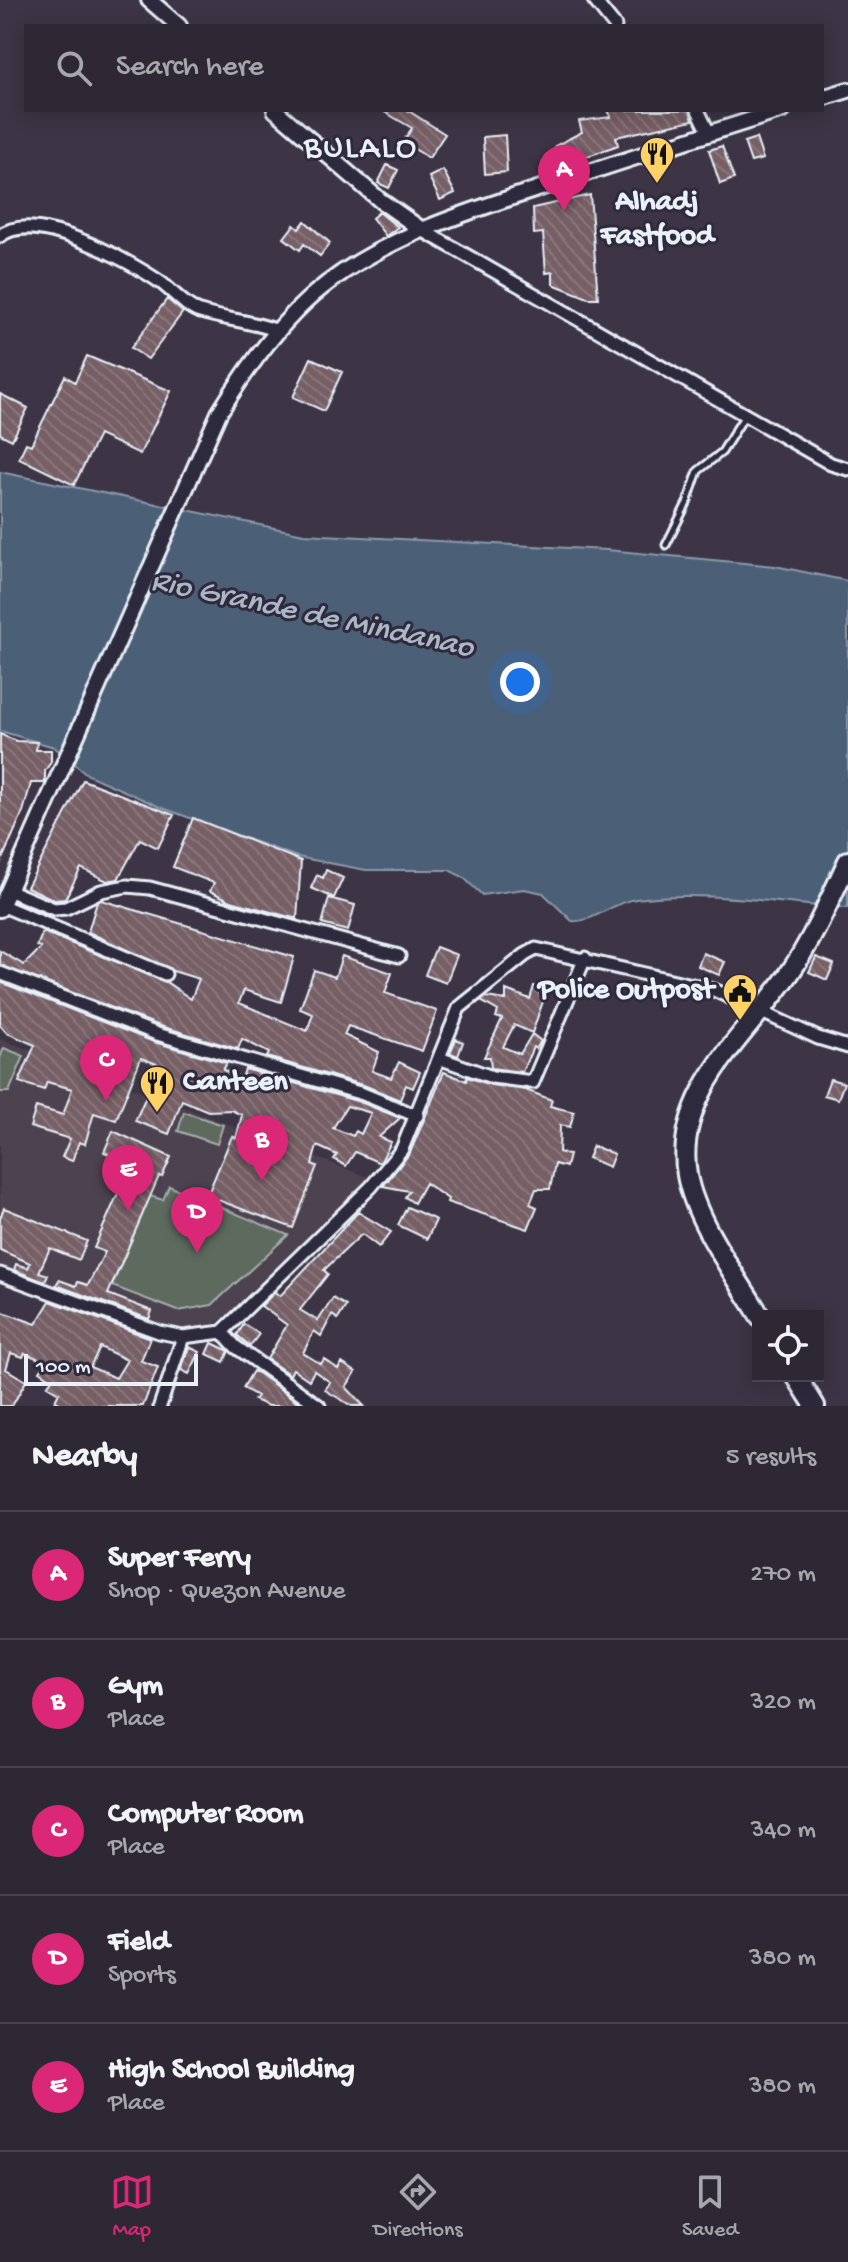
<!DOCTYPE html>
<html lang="en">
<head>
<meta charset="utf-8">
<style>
	body { margin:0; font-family:"Gochi Hand",sans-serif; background:#3a3440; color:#f1f3f6 }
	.controls { position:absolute; right:24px; bottom:24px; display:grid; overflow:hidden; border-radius:0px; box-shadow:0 4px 20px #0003 }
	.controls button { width:72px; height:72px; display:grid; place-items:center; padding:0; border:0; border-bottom:2px solid #49444f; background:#2e2834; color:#f1f3f6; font:40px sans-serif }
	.scale { position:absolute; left:24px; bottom:20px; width:174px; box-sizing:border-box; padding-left:8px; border:4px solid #e8f1f8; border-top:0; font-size:22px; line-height:28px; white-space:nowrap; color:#e8f1f8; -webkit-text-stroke:6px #2f2a3d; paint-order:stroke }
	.you { position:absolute; left:520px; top:682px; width:28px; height:28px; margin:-20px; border:6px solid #fff; border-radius:50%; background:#1a73e8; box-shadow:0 0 0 12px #1a73e833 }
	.badge { display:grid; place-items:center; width:52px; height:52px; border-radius:50%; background:#db2777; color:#fff; font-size:26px; font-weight:700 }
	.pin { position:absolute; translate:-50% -66px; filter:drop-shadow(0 2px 4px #0008) }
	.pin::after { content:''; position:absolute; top:42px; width:28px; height:24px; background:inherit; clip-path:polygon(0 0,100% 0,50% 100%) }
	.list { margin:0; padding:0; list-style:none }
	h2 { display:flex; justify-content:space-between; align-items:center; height:104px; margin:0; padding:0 32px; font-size:34px }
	h2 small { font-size:26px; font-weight:400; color:#a7a6ac }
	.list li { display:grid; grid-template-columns:52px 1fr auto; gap:24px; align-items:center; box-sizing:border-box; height:128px; padding:0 32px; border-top:2px solid #49444f }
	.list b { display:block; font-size:30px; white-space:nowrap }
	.list p { margin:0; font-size:26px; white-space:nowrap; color:#a7a6ac }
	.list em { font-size:26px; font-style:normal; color:#a7a6ac }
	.icon { flex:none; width:44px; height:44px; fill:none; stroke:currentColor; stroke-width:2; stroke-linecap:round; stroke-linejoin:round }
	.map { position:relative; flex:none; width:848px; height:1406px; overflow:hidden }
	.search { position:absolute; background:#2e2834; box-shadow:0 4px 20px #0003; left:24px; right:24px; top:24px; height:88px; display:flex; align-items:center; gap:20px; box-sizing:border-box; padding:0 28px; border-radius:0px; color:#a7a6ac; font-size:30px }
	.sheet { height:744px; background:#2e2834 }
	nav { display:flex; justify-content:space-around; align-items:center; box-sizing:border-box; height:112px; border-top:2px solid #49444f; background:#2e2834; font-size:22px; color:#a7a6ac }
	nav a { display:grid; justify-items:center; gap:4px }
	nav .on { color:#db2777 }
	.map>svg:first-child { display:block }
</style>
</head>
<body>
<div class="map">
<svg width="848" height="1406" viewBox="0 0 848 1406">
	<defs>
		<pattern id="building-back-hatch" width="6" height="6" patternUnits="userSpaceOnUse" patternTransform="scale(2)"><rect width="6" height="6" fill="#765f65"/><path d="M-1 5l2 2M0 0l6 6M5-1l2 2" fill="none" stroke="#8a767c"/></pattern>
	</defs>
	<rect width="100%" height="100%" fill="#3d3545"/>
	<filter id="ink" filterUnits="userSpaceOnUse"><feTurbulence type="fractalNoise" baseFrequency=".0125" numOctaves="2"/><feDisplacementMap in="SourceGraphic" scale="16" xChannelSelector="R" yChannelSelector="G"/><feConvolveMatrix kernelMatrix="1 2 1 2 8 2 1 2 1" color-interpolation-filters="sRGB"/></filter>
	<g filter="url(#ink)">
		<path fill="#4e424f" d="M0 1039 183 1107 370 1178 247 1300 215 1324 203 1327 167 1328 0 1271Z"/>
		<path fill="#5f6a5f" stroke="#a4aeac" stroke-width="2" d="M4 1048 24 1056 9 1092H0V1058Z
			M184 1112 223 1125 217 1144 178 1131Z
			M169 1186 288 1235 212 1305 178 1311 112 1286 150 1196 163 1200Z"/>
		<path fill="#4c6077" stroke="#8a9aab" stroke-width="2" d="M0 472 304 534 607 550 775 566 848 581V908C779 904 705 890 636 899 613 902 593 923 572 921L543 893 524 889 482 895 463 877 449 870H366L297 857 160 807 88 775 54 747 0 731Z"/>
		<path fill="url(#building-back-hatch)" stroke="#e8f1f8" stroke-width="2" fill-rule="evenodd" d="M381 110H407L445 134 429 158 403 142 412 128Z
			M608 110H690L693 120 616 137 618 145 561 166 555 146 582 132 579 121 611 117Z
			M505 135 507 172 485 174 483 137Z
			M756 138 763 159 751 162 744 142Z
			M722 146 734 179 720 184 709 150Z
			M387 165 398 170 389 188 378 183Z
			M443 170 455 193 440 200 429 177Z
			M590 195 598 298H588L553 284V272L546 273 543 233 534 234 533 208Z
			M379 212 398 227 386 236 372 218Z
			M305 221 330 243 320 256 304 244 300 250 284 238 294 225 299 229Z
			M167 299 183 312 148 359 131 348Z
			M87 356 171 391 140 454 99 435 74 485 19 458 26 443 31 445 65 376 75 382Z
			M311 358 342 372 324 411 293 397Z
			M0 394 28 408 12 440 0 434Z
			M0 734 16 741 37 742 36 750H51V762L45 771V783H31L23 812 0 864Z
			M83 780 174 815 158 848 140 839 118 879 107 881 81 868 65 899 55 900 27 887Z
			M193 818 301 861 297 919 231 901 210 891 214 883 173 867Z
			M326 870 343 878 334 898 311 888 317 875 323 878Z
			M329 898 355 905 348 931 322 924Z
			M101 900 294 957 281 1002 244 990 239 1003 307 1031 313 1014 300 1009 314 970 335 977 342 956 392 973 385 993 437 1011 422 1051 348 1026 344 1035 379 1052 372 1071 391 1078 399 1062 420 1072 413 1088 406 1085 400 1100 366 1086 267 1057 269 1053 242 1039 238 1049 160 1026 0 965V951L24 965 41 948 37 946 43 932 166 982 191 999 199 979 173 971 88 932 97 902Z
			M436 947 457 955 446 983 425 975Z
			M703 953 725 962 719 975 698 966Z
			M816 957 834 964 827 980 809 972Z
			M0 982 154 1042 227 1063 223 1070 242 1078 245 1069 360 1102 400 1118 379 1137 391 1142 380 1163 355 1152 346 1166 334 1159 337 1155 317 1146 312 1164 317 1166 293 1228 207 1196 232 1136 236 1138 242 1115 231 1110 208 1111 182 1100 169 1134 135 1121 160 1065 141 1058 116 1120 94 1113 85 1144 79 1142 72 1161 62 1157 70 1139 30 1127 36 1107 63 1115 72 1089 47 1082 44 1090 19 1082 35 1045 7 1033 0 1025ZM347 1106 371 1113 361 1134 356 1131 353 1136 333 1128Z
			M534 986 547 990 532 1033 514 1025 503 1047 520 1054 532 1034 541 1041 536 1049 533 1047 522 1072 491 1068 490 1057H484L502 1019 496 1017 498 1011 481 1001 486 997 506 1000V990L530 999Z
			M456 1039 463 1042 458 1056 450 1053Z
			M444 1072 466 1081 467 1077 491 1085 526 1090 552 1100 550 1106 574 1112 570 1127 560 1125 559 1152 569 1155 566 1167 555 1164 550 1189H536L530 1204 537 1207 528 1229 447 1202 448 1199 425 1183 414 1203 405 1197 409 1191 383 1186 410 1153Z
			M830 1079 844 1083 838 1099 824 1095Z
			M113 1131 171 1157 162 1177 159 1176 108 1294 152 1311 149 1319 56 1285 59 1280 76 1286 78 1282 88 1285 105 1252 94 1248 131 1164 104 1152Z
			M593 1146 614 1154 609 1167 588 1158Z
			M407 1207 436 1220 427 1239 398 1225Z
			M4 1208 87 1241 79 1260 50 1248 39 1272 48 1275 45 1282 14 1270 16 1264 28 1268 30 1263 0 1250V1218Z
			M358 1212 391 1232 379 1247 362 1234 324 1270 328 1274 300 1310 318 1321 333 1298 346 1306 338 1319 332 1315 321 1336 314 1331 303 1353 321 1364 324 1359 338 1369 342 1363 356 1372 346 1387 364 1406H352L325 1390 330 1382 314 1371 309 1380 293 1369 290 1375 267 1359 287 1325 261 1306 275 1292 280 1296Z
			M50 1301 150 1338 141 1361 158 1367 143 1406H66L55 1401 59 1393 47 1386 52 1379 40 1371 46 1362 25 1353 23 1357 11 1353 6 1369 26 1381 12 1406H0V1311L36 1324ZM100 1347 127 1360 116 1378 90 1367Z
			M244 1324 259 1334 250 1346 237 1335Z
			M212 1343 229 1351 224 1362 207 1354Z
			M189 1347 200 1352 189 1374 181 1370Z
			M253 1371 258 1373 303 1406H268L254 1400 257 1396 243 1388Z"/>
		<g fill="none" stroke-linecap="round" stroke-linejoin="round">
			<g stroke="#e8f1f8" stroke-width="11">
				<path id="service" d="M666 545 687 503 698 471 722 452 745 415"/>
			</g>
			<g stroke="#e8f1f8" stroke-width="17">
				<path id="minor" d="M594 0 615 26
					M698 110 709 133
					M422 230 831 464 848 469
					M0 236C34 208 128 260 160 282 173 291 185 307 200 312 226 320 252 321 278 331
					M8 890 54 909 66 908 101 891 127 886 150 888 399 956
					M1 905 165 974
					M0 973 157 1034 363 1094 417 1116
					M439 1058 492 1077 533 1082 585 958
					M0 1274 159 1332 183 1337 222 1332 371 1187 402 1149 459 1008 525 955 536 949 714 990 818 1038 848 1047
					M222 1332 236 1347 319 1406
					M160 1406 183 1337"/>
			</g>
			<g stroke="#e8f1f8" stroke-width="20">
				<path id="tertiary" d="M149 0 179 26
					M822 98 848 90
					M275 110 381 201 422 230
					M0 909 219 413C245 371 276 327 314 294 383 235 477 209 562 181 636 157 709 133 783 110"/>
			</g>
			<g stroke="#e8f1f8" stroke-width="24">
				<path id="primary" d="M760 1316C736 1276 695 1221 687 1175 673 1092 747 1035 789 974 813 939 830 899 848 861
					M796 1376 815 1406"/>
			</g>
			<use href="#service" stroke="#2f2a3d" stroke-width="5"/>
			<use href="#minor" stroke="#2f2a3d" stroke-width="11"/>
			<use href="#tertiary" stroke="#2f2a3d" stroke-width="14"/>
			<use href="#primary" stroke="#2f2a3d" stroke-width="18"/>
		</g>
	</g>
	<defs>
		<g id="restaurant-pin" transform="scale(1.8)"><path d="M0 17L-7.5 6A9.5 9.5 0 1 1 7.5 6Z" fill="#ffd166" stroke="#2f2a3d"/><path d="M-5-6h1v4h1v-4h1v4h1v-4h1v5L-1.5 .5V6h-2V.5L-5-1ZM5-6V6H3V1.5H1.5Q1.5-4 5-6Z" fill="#111"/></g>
		<g id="civic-pin" transform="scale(1.8)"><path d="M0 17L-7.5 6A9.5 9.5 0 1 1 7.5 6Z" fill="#ffd166" stroke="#2f2a3d"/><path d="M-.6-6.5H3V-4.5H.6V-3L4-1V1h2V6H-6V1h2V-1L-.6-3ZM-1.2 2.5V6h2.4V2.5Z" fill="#111"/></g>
	</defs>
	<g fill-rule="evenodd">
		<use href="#restaurant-pin" x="657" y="154"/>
		<use href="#civic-pin" x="740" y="991"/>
		<use href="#restaurant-pin" x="157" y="1083"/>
	</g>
	<g text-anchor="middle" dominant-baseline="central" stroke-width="6" stroke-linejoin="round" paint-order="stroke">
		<g font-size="30" font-weight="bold" fill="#e8f1f8" stroke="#2f2a3d">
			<text x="657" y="203">Alhadj<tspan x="657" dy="34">Fastfood</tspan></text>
			<text x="714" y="991" text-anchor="end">Police Outpost</text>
			<text x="183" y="1083" text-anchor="start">Canteen</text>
		</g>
		<g font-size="32" font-style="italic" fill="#aab7c4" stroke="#2f2a3d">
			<text transform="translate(312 616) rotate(12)">Rio Grande de Mindanao</text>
		</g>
		<g font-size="34" letter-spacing="2" fill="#e8f1f8" stroke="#2f2a3d">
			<text x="361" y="150">BULALO</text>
		</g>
	</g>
</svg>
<div class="controls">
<button><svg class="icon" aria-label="locate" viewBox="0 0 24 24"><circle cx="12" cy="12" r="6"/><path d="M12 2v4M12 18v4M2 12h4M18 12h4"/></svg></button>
</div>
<div class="scale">100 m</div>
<div class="you"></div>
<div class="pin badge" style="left:564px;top:211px">A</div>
<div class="pin badge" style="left:262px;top:1181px">B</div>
<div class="pin badge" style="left:106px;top:1101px">C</div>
<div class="pin badge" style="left:197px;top:1253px">D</div>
<div class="pin badge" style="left:128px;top:1211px">E</div>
<div class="search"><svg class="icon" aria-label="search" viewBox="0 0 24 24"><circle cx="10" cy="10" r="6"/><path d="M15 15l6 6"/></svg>Search here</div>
</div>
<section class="sheet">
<h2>Nearby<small>5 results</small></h2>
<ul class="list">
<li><span class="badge">A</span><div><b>Super Ferry</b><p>Shop · Quezon Avenue</p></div><em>270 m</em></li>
<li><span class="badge">B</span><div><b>Gym</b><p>Place</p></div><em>320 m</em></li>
<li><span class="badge">C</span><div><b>Computer Room</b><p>Place</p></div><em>340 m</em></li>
<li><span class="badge">D</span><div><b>Field</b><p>Sports</p></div><em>380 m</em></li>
<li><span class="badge">E</span><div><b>High School Building</b><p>Place</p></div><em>380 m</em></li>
</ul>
</section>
<nav>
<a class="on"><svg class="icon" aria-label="map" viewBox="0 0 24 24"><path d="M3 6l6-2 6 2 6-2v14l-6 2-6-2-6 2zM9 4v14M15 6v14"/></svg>Map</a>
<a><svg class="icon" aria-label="directions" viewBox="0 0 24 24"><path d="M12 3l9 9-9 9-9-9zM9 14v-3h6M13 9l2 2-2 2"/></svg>Directions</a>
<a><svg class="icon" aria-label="saved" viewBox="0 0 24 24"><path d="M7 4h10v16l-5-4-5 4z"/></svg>Saved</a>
</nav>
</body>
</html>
